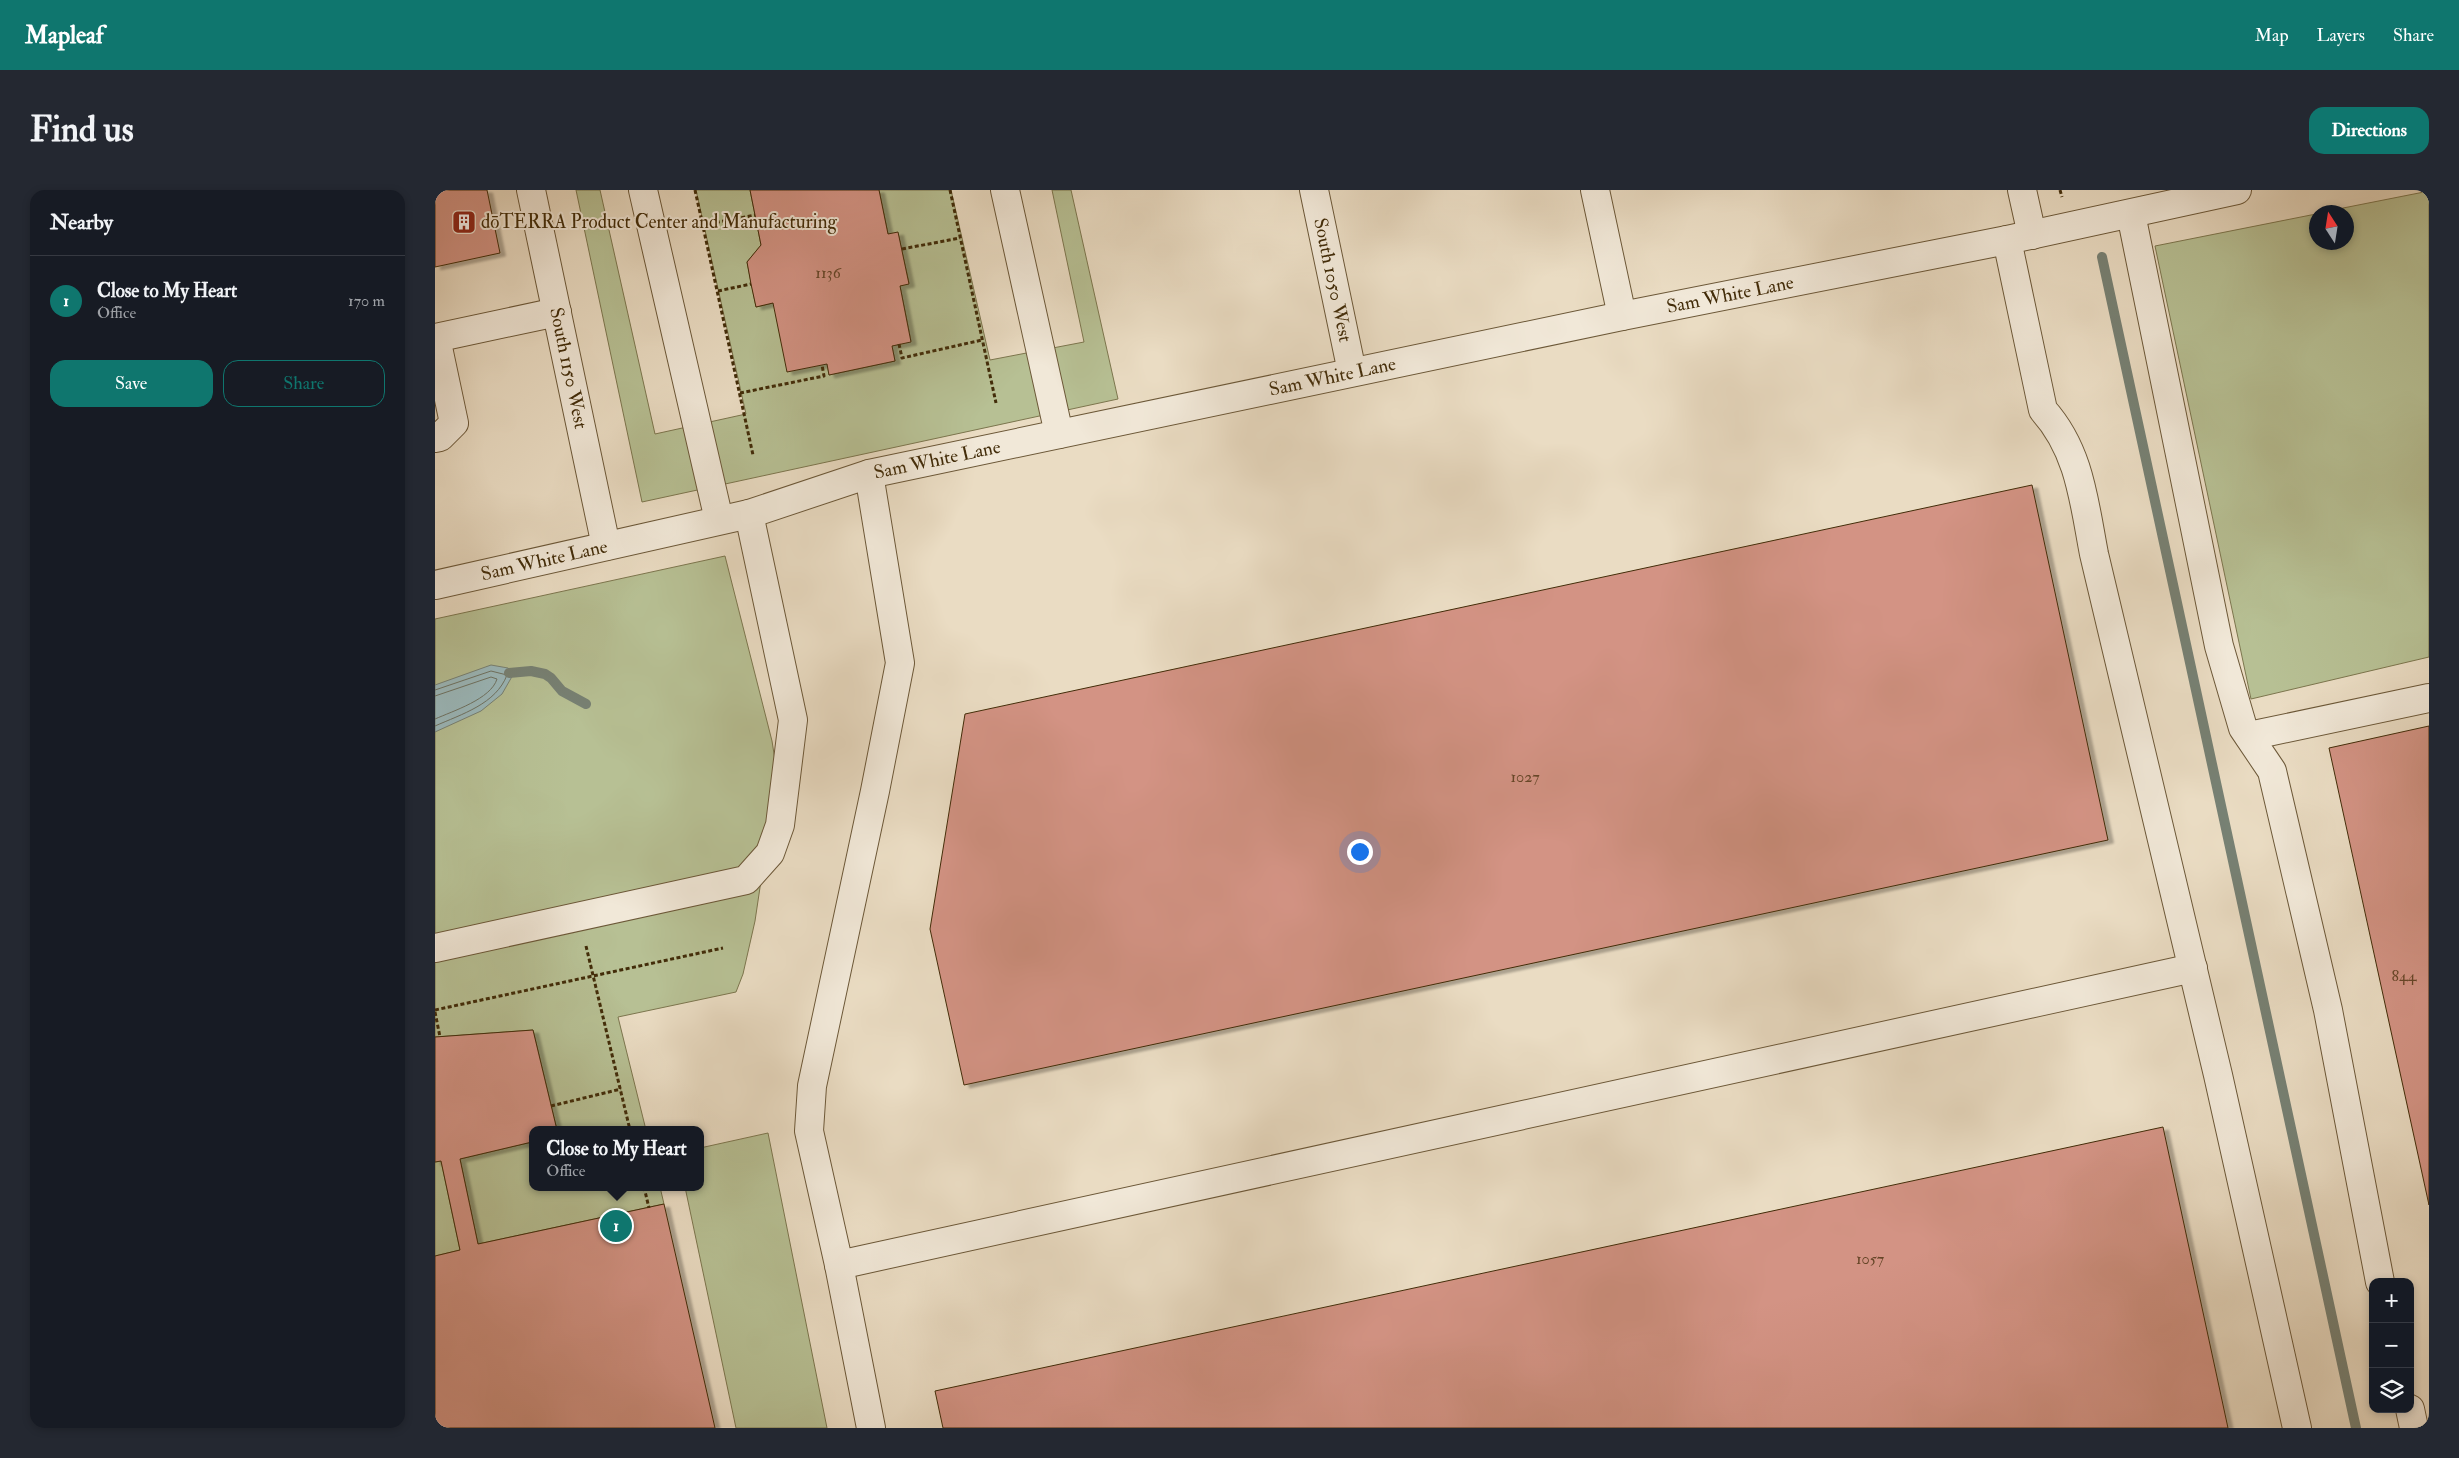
<!DOCTYPE html>
<html lang="en">
<head>
<meta charset="utf-8">
<style>
	body { margin:0; font-family:"IM FELL Double Pica",serif; background:#242831; color:#f1f3f6 }
	.controls { position:absolute; right:15px; bottom:15px; display:grid; overflow:hidden; border-radius:10px; box-shadow:0 2px 8px #0003 }
	.controls button { width:45px; height:45px; display:grid; place-items:center; padding:0; border:0; border-bottom:1px solid #363941; background:#171b24; color:#f1f3f6; font:25px sans-serif }
	.compass { position:absolute; left:1874px; top:15px; width:45px; height:45px; border-radius:50%; background:#171b24; box-shadow:0 2px 8px #0003; rotate:348deg }
	.you { position:absolute; left:924px; top:661px; width:18px; height:18px; margin:-12px; border:4px solid #fff; border-radius:50%; background:#1a73e8; box-shadow:0 0 0 8px #1a73e833 }
	.badge { display:grid; place-items:center; width:32px; height:32px; border-radius:50%; background:#0f766e; color:#fff; font-size:16px; font-weight:700 }
	.pin { position:absolute; translate:-50% -50%; border:2px solid #fff; box-shadow:0 1px 5px #0006 }
	.popup { position:absolute; left:94px; top:936px; width:175px; height:65px; box-sizing:border-box; display:grid; place-content:center; border-radius:10px; background:#171b24; filter:drop-shadow(0 1px 4px #0005); font-size:16px; white-space:nowrap; color:#9ea1a6 }
	.popup b { font-size:19px; color:#f1f3f6 }
	.popup::after { content:''; position:absolute; left:50%; top:100%; margin-left:-10px; border:10px solid transparent; border-top-color:#171b24 }
	.list { margin:0; padding:0; list-style:none }
	h2 { display:flex; justify-content:space-between; align-items:center; height:65px; margin:0; padding:0 20px; font-size:21px }
	h2 small { font-size:16px; font-weight:400; color:#9ea1a6 }
	.list li { display:grid; grid-template-columns:32px 1fr auto; gap:15px; align-items:center; box-sizing:border-box; height:90px; padding:0 20px; border-top:1px solid #363941 }
	.list b { display:block; font-size:19px; white-space:nowrap }
	.list p { margin:0; font-size:16px; white-space:nowrap; color:#9ea1a6 }
	.list em { font-size:16px; font-style:normal; color:#9ea1a6 }
	.actions { display:flex; gap:10px; padding:15px 20px }
	.actions a { flex:1; padding:11px 0; border:1px solid #0f766e; border-radius:15px; text-align:center; font-size:18px; color:#0f766e }
	.actions .main { background:#0f766e; color:#fff }
	.icon { flex:none; width:28px; height:28px; fill:none; stroke:currentColor; stroke-width:2; stroke-linecap:round; stroke-linejoin:round }
	.map { position:relative; flex:none; width:1994px; height:1238px; overflow:hidden; border-radius:15px }
	header { display:flex; align-items:center; gap:30px; box-sizing:border-box; height:70px; padding:0 25px; background:#0f766e; color:#fff }
	header strong { font-size:24px }
	nav { display:flex; gap:28px; margin-inline-start:auto; font-size:18px }
	.intro { display:flex; align-items:center; justify-content:space-between; box-sizing:border-box; height:120px; padding:0 30px }
	h1 { margin:0; font-size:35px }
	.button { padding:12px 22px; border-radius:15px; background:#0f766e; color:#fff; font-size:18px; font-weight:700 }
	main { display:flex; gap:30px; padding:0 30px }
	aside { flex:1; background:#171b24; border-radius:15px; box-shadow:0 2px 8px #0003 }
	.map>svg:first-child { display:block }
</style>
</head>
<body>
<header>
<strong>Mapleaf</strong>
<nav><a>Map</a><a>Layers</a><a>Share</a></nav>
</header>
<div class="intro"><h1>Find us</h1><a class="button">Directions</a></div>
<main>
<aside>
<h2>Nearby<small></small></h2>
<ul class="list">
<li><span class="badge">1</span><div><b>Close to My Heart</b><p>Office</p></div><em>170 m</em></li>
</ul>
<div class="actions"><a class="main">Save</a><a>Share</a></div>
</aside>
<div class="map">
<svg width="1994" height="1238" viewBox="0 0 1994 1238">
	<defs>
		<filter id="shadow"><feDropShadow dx="5.5" dy="3" stdDeviation="1" flood-color="#0004"/></filter>
	</defs>
	<rect width="100%" height="100%" fill="#eadcc3"/>
	<filter id="stains"><feTurbulence type="fractalNoise" baseFrequency=".004" numOctaves="4"/><feColorMatrix values="0 0 0 0 .2 0 0 0 0 .09 0 0 0 0 .02 0 0 0 .5 -.17"/></filter>
	<radialGradient id="worn" r=".72"><stop offset=".6" stop-color="#630" stop-opacity="0"/><stop offset="1" stop-color="#630" stop-opacity=".3"/></radialGradient>
	<path fill="#b7c094" stroke="#7c764e" d="M141 0H165L220 244 311 224 261 0H315L326 55 312 72 321 117 338 113 392 174 394 185 460 171 457 156 476 151 465 96 474 93 463 43 453 44 444 0H516L555 170 649 152 617 0H636L683 209 207 312Z
		M1994 1V467L1816 509 1720 56 1881 24 1882 52H1912V22H1888Z
		M290 366 337 551 348 621 327 684 320 731 308 784 301 802 183 827 211 940H122L98 840 0 847V429Z
		M333 943 392 1238H301L250 997H265V958Z
		M97 952V997H225L229 1014 43 1054 25 969Z
		M6 971 25 1060 0 1066V972Z"/>
	<path fill="#9bb9bc" stroke="#778174" d="M56 475 73 478 79 483 67 504 46 521 0 542V495Z"/>
	<g fill="none" stroke-linecap="round" stroke-linejoin="round">
		<path stroke="#6e7262" stroke-width="1" d="M0 500 56 481 72 485C61 514 27 524 0 536
			M0 506 56 487 62 489C56 509 18 521 0 529"/>
		<path stroke="#778174" stroke-width="10" d="M1667 67 1921 1238
			M74 483 96 481 110 484 116 488 127 501 151 514"/>
	</g>
	<path fill="#d39384" stroke="#422c09" filter="url(#shadow)" d="M0 0H52L65 63 0 77Z
		M315 0H444L453 44 463 42 474 94 465 96 476 152 457 156 460 171 394 185 392 174 352 182 338 113 321 117 316 94 312 72 326 55Z
		M1597 295 1673 650 529 895 495 739 530 524Z
		M1994 536V1015L1894 558Z
		M98 840 122 940H97V952L25 969 43 1054 229 1014 280 1238H0V1066L25 1060 6 971 0 972V847Z
		M1728 937 1793 1238H508L500 1201Z"/>
	<g fill="none" stroke-linecap="round" stroke-linejoin="round">
		<g stroke="#6c5838" stroke-width="30">
			<g id="minor">
				<path id="s1" d="M96 0 171 356"/>
				<path d="M208 0 284 330"/>
				<path d="M570 0 624 244"/>
				<path id="s2" d="M879 0 917 182"/>
				<path d="M1160 0 1187 126"/>
				<path d="M1587 0 1597 45"/>
				<path d="M1696 24 1784 456 1808 538 1837 581 1893 820 1945 1092"/>
				<path d="M1572 50 1608 220C1645 261 1649 312 1659 364L1783 885 1862 1238"/>
				<path d="M0 148 122 122"/>
				<path d="M0 248 5 247 19 233 1 148"/>
				<path d="M434 284 465 473 440 601 377 896 374 941 404 1075 436 1238"/>
				<path id="s3" d="M0 395 314 324 434 284 1187 126 1572 50 1802 0"/>
				<path d="M1814 546 1994 508"/>
				<path d="M0 758 311 690 335 663 345 635 358 530 314 324"/>
				<path d="M404 1075 1758 778"/>
				<path d="M1975 1219 1979 1238"/>
			</g>
		</g>
		<path stroke="#422c09" stroke-width="3" stroke-dasharray="4 2.5" stroke-linecap="butt" d="M260 0 318 265
			M515 0 561 213
			M1625 0 1627 7
			M268 35 320 25
			M467 59 525 48
			M283 101 316 94
			M464 154 467 168 547 150
			M305 203 389 186 387 175
			M151 756 195 940
			M0 820 288 758
			M0 822 5 847
			M116 916 186 899
			M209 997 214 1018"/>
		<use href="#minor" stroke="#f1e8d8" stroke-width="28"/>
	</g>
	<defs>
		<g id="building-square" transform="scale(1.25)"><rect x="-9" y="-9" width="18" height="18" rx="4" fill="#8f2418" stroke="#f1e8d8"/><path d="M-4-6H4V6H1V3H-1V6H-4ZM-2.5-4.3h1.7v1.8h-1.7ZM.8-4.3h1.7v1.8H.8ZM-2.5-1h1.7V.8h-1.7ZM.8-1h1.7V.8H.8Z" fill="#fff"/></g>
	</defs>
	<g fill-rule="evenodd">
		<use href="#building-square" x="29" y="32"/>
	</g>
	<g text-anchor="middle" dominant-baseline="central" stroke-width="4" stroke-linejoin="round" paint-order="stroke">
		<g font-size="16" fill="#664628">
			<text x="393" y="83">1136</text>
			<text x="1090" y="587">1027</text>
			<text x="1969" y="786">844</text>
			<text x="1435" y="1069">1057</text>
		</g>
		<g font-size="19" fill="#422c09" stroke="#f1e8d8" text-anchor="start">
			<text x="46" y="32">dōTERRA Product Center and Manufacturing</text>
		</g>
		<g font-size="19" fill="#422c09" stroke="#f1e8d8">
			<text stroke="none"><textPath href="#s2" startOffset="92">South 1050 West</textPath></text>
			<text stroke="none"><textPath href="#s3" startOffset="1328">Sam White Lane</textPath></text>
			<text stroke="none"><textPath href="#s1" startOffset="182">South 1150 West</textPath></text>
			<text stroke="none"><textPath href="#s3" startOffset="922">Sam White Lane</textPath></text>
			<text stroke="none"><textPath href="#s3" startOffset="518">Sam White Lane</textPath></text>
			<text stroke="none"><textPath href="#s3" startOffset="112">Sam White Lane</textPath></text>
		</g>
	</g>
	<rect width="100%" height="100%" filter="url(#stains)"/>
	<rect width="100%" height="100%" fill="url(#worn)"/>
</svg>
<div class="controls">
<button>+</button>
<button>−</button>
<button><svg class="icon" aria-label="layers" viewBox="0 0 24 24"><path d="M12 4l9 5-9 5-9-5zM3 14l9 5 9-5"/></svg></button>
</div>
<svg class="compass" viewBox="-18 -18 36 36"><path d="M0-13l5 13h-10z" fill="#e53935"/><path d="M0 13l5-13h-10z" fill="#9ea1a6"/></svg>
<div class="you"></div>
<div class="pin badge" style="left:181px;top:1036px">1</div>
<div class="popup"><b>Close to My Heart</b>Office</div>
</div>
</main>
</body>
</html>
